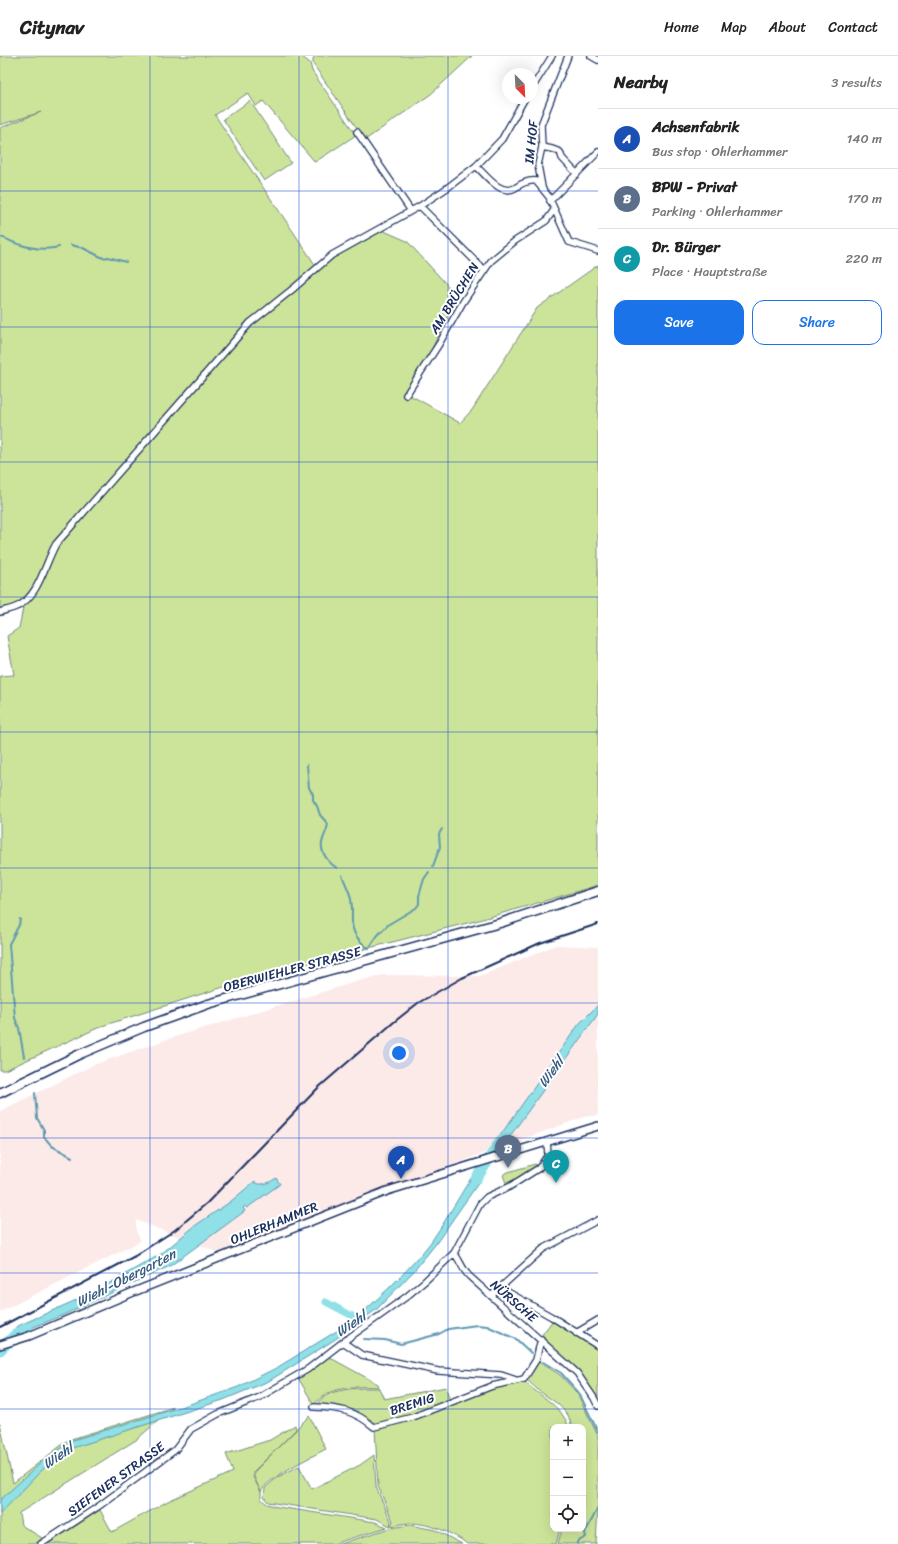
<!DOCTYPE html>
<html lang="en">
<head>
<meta charset="utf-8">
<style>
	body { margin:0; font-family:Sriracha,sans-serif; background:#f2f2f2; color:#222 }
	.controls { position:absolute; right:12px; bottom:12px; display:grid; overflow:hidden; border-radius:8px; box-shadow:0 4px 16px #0002 }
	.controls button { width:36px; height:36px; display:grid; place-items:center; padding:0; border:0; border-bottom:1px solid #e0e0e0; background:#fff; color:#222; font:20px sans-serif }
	.compass { position:absolute; left:502px; top:12px; width:36px; height:36px; border-radius:50%; background:#fff; box-shadow:0 4px 16px #0002; rotate:156deg }
	.you { position:absolute; left:399px; top:997px; width:14px; height:14px; margin:-10px; border:3px solid #fff; border-radius:50%; background:#1a73e8; box-shadow:0 0 0 6px #1a73e833 }
	.badge { display:grid; place-items:center; width:26px; height:26px; border-radius:50%; background:#1a73e8; color:#fff; font-size:13px; font-weight:700 }
	.pin { position:absolute; translate:-50% -33px; filter:drop-shadow(0 1px 2px #0008) }
	.pin::after { content:''; position:absolute; top:21px; width:14px; height:12px; background:inherit; clip-path:polygon(0 0,100% 0,50% 100%) }
	.list { margin:0; padding:0; list-style:none }
	h2 { display:flex; justify-content:space-between; align-items:center; height:52px; margin:0; padding:0 16px; font-size:17px }
	h2 small { font-size:13px; font-weight:400; color:#767676 }
	.list li { display:grid; grid-template-columns:26px 1fr auto; gap:12px; align-items:center; box-sizing:border-box; height:60px; padding:0 16px; border-top:1px solid #e0e0e0 }
	.list b { display:block; font-size:15px; white-space:nowrap }
	.list p { margin:0; font-size:13px; white-space:nowrap; color:#767676 }
	.list em { font-size:13px; font-style:normal; color:#767676 }
	.actions { display:flex; gap:8px; padding:12px 16px }
	.actions a { flex:1; padding:9px 0; border:1px solid #1a73e8; border-radius:12px; text-align:center; font-size:14px; color:#1a73e8 }
	.actions .main { background:#1a73e8; color:#fff }
	.icon { flex:none; width:22px; height:22px; fill:none; stroke:currentColor; stroke-width:2; stroke-linecap:round; stroke-linejoin:round }
	.map { position:relative; flex:none; width:598px; height:1488px; overflow:hidden }
	header { display:flex; align-items:center; gap:24px; box-sizing:border-box; height:56px; padding:0 20px; background:#fff; border-bottom:1px solid #e0e0e0 }
	header strong { font-size:19px }
	nav { display:flex; gap:22px; margin-inline-start:auto; font-size:14px }
	main { display:flex }
	aside { flex:1; background:#fff }
	.map>svg:first-child { display:block }
</style>
</head>
<body>
<header>
<strong>Citynav</strong>
<nav><a>Home</a><a>Map</a><a>About</a><a>Contact</a></nav>
</header>
<main>
<div class="map">
<svg width="598" height="1488" viewBox="0 0 598 1488">
	<rect width="100%" height="100%" fill="#fff"/>
	<filter id="ink" filterUnits="userSpaceOnUse"><feTurbulence type="fractalNoise" baseFrequency=".025" numOctaves="2"/><feDisplacementMap in="SourceGraphic" scale="8" xChannelSelector="R" yChannelSelector="G"/><feConvolveMatrix kernelMatrix="1 2 1 2 8 2 1 2 1" color-interpolation-filters="sRGB"/></filter>
	<g filter="url(#ink)">
		<path fill="#fceae9" d="M556 889 598 891V1059L584 1061 336 1151 219 1197 136 1164V1175L141 1185 0 1256V1055L93 1009 168 983 362 924 384 919 480 920Z"/>
		<path fill="#cce49a" stroke="#748a7c" d="M0 0H301L310 7 312 15 356 79 315 106 263 45 256 50 248 37 215 59C247 110 283 159 316 210L377 172 407 185 457 240 410 339 460 367 472 354 537 252 598 209V828L592 831 479 864 298 910 233 928 102 970 5 1014H0V620L14 619 7 580 19 572 23 552 0 560V72L41 56 0 69Z
			M315 0H472L431 38 365 84 313 8V3Z
			M250 45 291 107 264 125 223 63Z
			M535 1108 538 1110 517 1123 506 1127 503 1119 505 1117Z
			M553 1264 598 1292V1346L578 1315 541 1280Z
			M327 1300 378 1328 379 1331C358 1330 326 1330 314 1349L297 1320Z
			M537 1304 560 1319 577 1337 598 1380V1451L596 1488H558L562 1473H583V1371H572L568 1359 558 1348 539 1335 526 1323Z
			M524 1326C541 1341 561 1349 569 1371H553V1473H560L556 1488H467C455 1477 427 1467 411 1467 404 1467 398 1469 391 1470L393 1465 378 1430 375 1372 492 1332Z
			M446 1331 450 1345 412 1360 374 1368 351 1355 316 1350C325 1331 360 1332 379 1332L384 1343Z
			M174 1351 136 1384 19 1457 21 1469 42 1482 35 1488H0V1367L13 1427 68 1384Z
			M309 1360 326 1393C313 1400 265 1423 261 1436L254 1421V1416Z
			M295 1369 296 1374 253 1416V1421L261 1436V1443L267 1448 278 1451 375 1466 387 1471 333 1488H48L100 1454 112 1476 168 1445 233 1416 226 1398 270 1384Z
			M374 1399 376 1431 391 1465 390 1470 377 1463 268 1446 264 1441 265 1432 278 1421 299 1410 312 1433 360 1409Z
			M410 1469 435 1474 462 1488H340L390 1472Z"/>
		<path fill="#8fe0e7" stroke="#6199b0" d="M598 949V958L500 1094 487 1098 579 968Z
			M491 1109 435 1189 413 1216 377 1253 334 1284 269 1325 223 1344 63 1395 38 1418 0 1458V1444L44 1404 73 1384 190 1348 238 1331 278 1311 353 1265 352 1263 360 1259C385 1236 410 1213 431 1186 448 1162 461 1136 477 1113Z
			M276 1122 280 1128 247 1152 245 1150 243 1152 245 1155 170 1210 63 1259 7 1282 15 1272 20 1269 92 1237 161 1198 196 1169 230 1146 255 1125 256 1127C263 1130 271 1126 276 1122Z"/>
		<g fill="none" stroke-linecap="round" stroke-linejoin="round">
			<path stroke="#6199b0" stroke-width="2" d="M0 181C6 182 9 185 15 187 29 192 44 195 59 191
				M71 189 83 192 103 202 108 201 126 206
				M307 709 309 732 313 738V744L317 750 320 759 328 768C327 776 323 780 322 787 320 797 330 808 337 812
				M433 810 440 791 439 778 442 773
				M342 819C344 825 348 832 350 839 356 859 345 870 362 887 365 890 365 891 369 892L378 879 389 868 416 852 419 848V840L424 823 429 816
				M20 863 19 869 9 888 15 962 19 972 24 1001
				M35 1037 37 1062 44 1074V1081L52 1090 72 1101
				M364 1283 385 1284 401 1288 439 1278 448 1273 477 1269 487 1270 516 1283 531 1297
				M543 1306 561 1317 579 1337 598 1376
				M577 1488V1486L586 1481 585 1477 598 1452"/>
			<path stroke="#8fe0e7" stroke-width="7" d="M326 1246 358 1263"/>
			<path stroke="#8fe0e7" stroke-width="11" d="M476 1123 501 1084
				M0 1294 14 1280 27 1272"/>
			<g stroke="#1b2f5e" stroke-width="8">
				<path id="minor" d="M591 0 598 4
					M532 32 552 0
					M357 76 411 155
					M542 91 552 93 560 96 562 102 577 118
					M476 110C486 119 500 140 515 132 522 127 528 124 536 125L549 141 569 186 598 195
					M542 131 538 109 542 91 541 69 568 0
					M550 145 598 96
					M420 150 484 214
					M406 339 439 288 463 246 491 205 515 185 546 165 554 154
					M0 556C6 554 12 553 18 550 39 540 45 507 56 488L250 267 294 232 332 199 420 150 447 132 476 110 502 83 525 42
					M454 1197C460 1204 462 1213 469 1220L577 1317 594 1342 598 1350
					M499 1231 552 1261 598 1290
					M491 1240 543 1193 598 1164
					M576 1277 598 1264
					M343 1286 362 1299 438 1315 501 1319 516 1324
					M314 1351C339 1352 354 1354 374 1371L413 1361 492 1330 524 1323 536 1304 541 1283
					M41 1488 99 1450 175 1394 191 1373 218 1358 260 1341 308 1313 343 1286 406 1241 425 1225 454 1197 480 1148 487 1141 509 1131 539 1112 548 1099 547 1085"/>
			</g>
			<g stroke="#1b2f5e" stroke-width="10">
				<path id="tertiary" d="M0 1289 29 1280 131 1237 387 1135 598 1070"/>
			</g>
			<g stroke="#1b2f5e" stroke-width="11">
				<path id="primary" d="M0 1037 80 998 144 971 208 948 500 867 598 835"/>
			</g>
			<use href="#minor" stroke="#fff" stroke-width="5.5"/>
			<use href="#tertiary" stroke="#fff" stroke-width="7"/>
			<use href="#primary" stroke="#fff" stroke-width="8"/>
			<path stroke="#1b2f5e" stroke-width="2" d="M0 1271 135 1200 175 1174 207 1147 318 1032 394 966 418 947 462 922 540 887 598 868"/>
		</g>
	</g>
	<path fill="none" stroke="#1d4ed8" stroke-width="1" stroke-opacity="0.55" d="M150 0V1488M299 0V1488M448 0V1488M0 135H598M0 271H598M0 406H598M0 541H598M0 676H598M0 812H598M0 947H598M0 1082H598M0 1217H598M0 1353H598"/>
	<g text-anchor="middle" dominant-baseline="central" stroke-width="4" stroke-linejoin="round" paint-order="stroke">
		<g font-size="13" fill="#1b2f5e" stroke="#fff">
			<text transform="translate(531 86) rotate(-84)">IM HOF</text>
			<text transform="translate(454 242) rotate(-58)">AM BRÜCHEN</text>
			<text transform="translate(292 913) rotate(-15)">OBERWIEHLER STRASSE</text>
			<text transform="translate(274 1167) rotate(-22)">OHLERHAMMER</text>
			<text transform="translate(514 1245) rotate(41)">NÜRSCHE</text>
			<text transform="translate(412 1348) rotate(-18)">BREMIG</text>
			<text transform="translate(116 1423) rotate(-36)">SIEFENER STRASSE</text>
		</g>
		<g font-size="14" font-style="italic" fill="#385b80" stroke="#fff">
			<text transform="translate(551 1016) rotate(-54)">Wiehl</text>
			<text transform="translate(126 1222) rotate(-27)">Wiehl-Obergarten</text>
			<text transform="translate(351 1268) rotate(-34)">Wiehl</text>
			<text transform="translate(58 1400) rotate(-35)">Wiehl</text>
		</g>
	</g>
</svg>
<div class="controls">
<button>+</button>
<button>−</button>
<button><svg class="icon" aria-label="locate" viewBox="0 0 24 24"><circle cx="12" cy="12" r="6"/><path d="M12 2v4M12 18v4M2 12h4M18 12h4"/></svg></button>
</div>
<svg class="compass" viewBox="-18 -18 36 36"><path d="M0-13l5 13h-10z" fill="#e53935"/><path d="M0 13l5-13h-10z" fill="#767676"/></svg>
<div class="you"></div>
<div class="pin badge" style="left:401px;top:1123px;background:#1a4fb4">A</div>
<div class="pin badge" style="left:508px;top:1112px;background:#5c6f8a">B</div>
<div class="pin badge" style="left:556px;top:1127px;background:#0f9aa8">C</div>
</div>
<aside>
<h2>Nearby<small>3 results</small></h2>
<ul class="list">
<li><span class="badge" style="background:#1a4fb4">A</span><div><b>Achsenfabrik</b><p>Bus stop · Ohlerhammer</p></div><em>140 m</em></li>
<li><span class="badge" style="background:#5c6f8a">B</span><div><b>BPW - Privat</b><p>Parking · Ohlerhammer</p></div><em>170 m</em></li>
<li><span class="badge" style="background:#0f9aa8">C</span><div><b>Dr. Bürger</b><p>Place · Hauptstraße</p></div><em>220 m</em></li>
</ul>
<div class="actions"><a class="main">Save</a><a>Share</a></div>
</aside>
</main>
</body>
</html>
